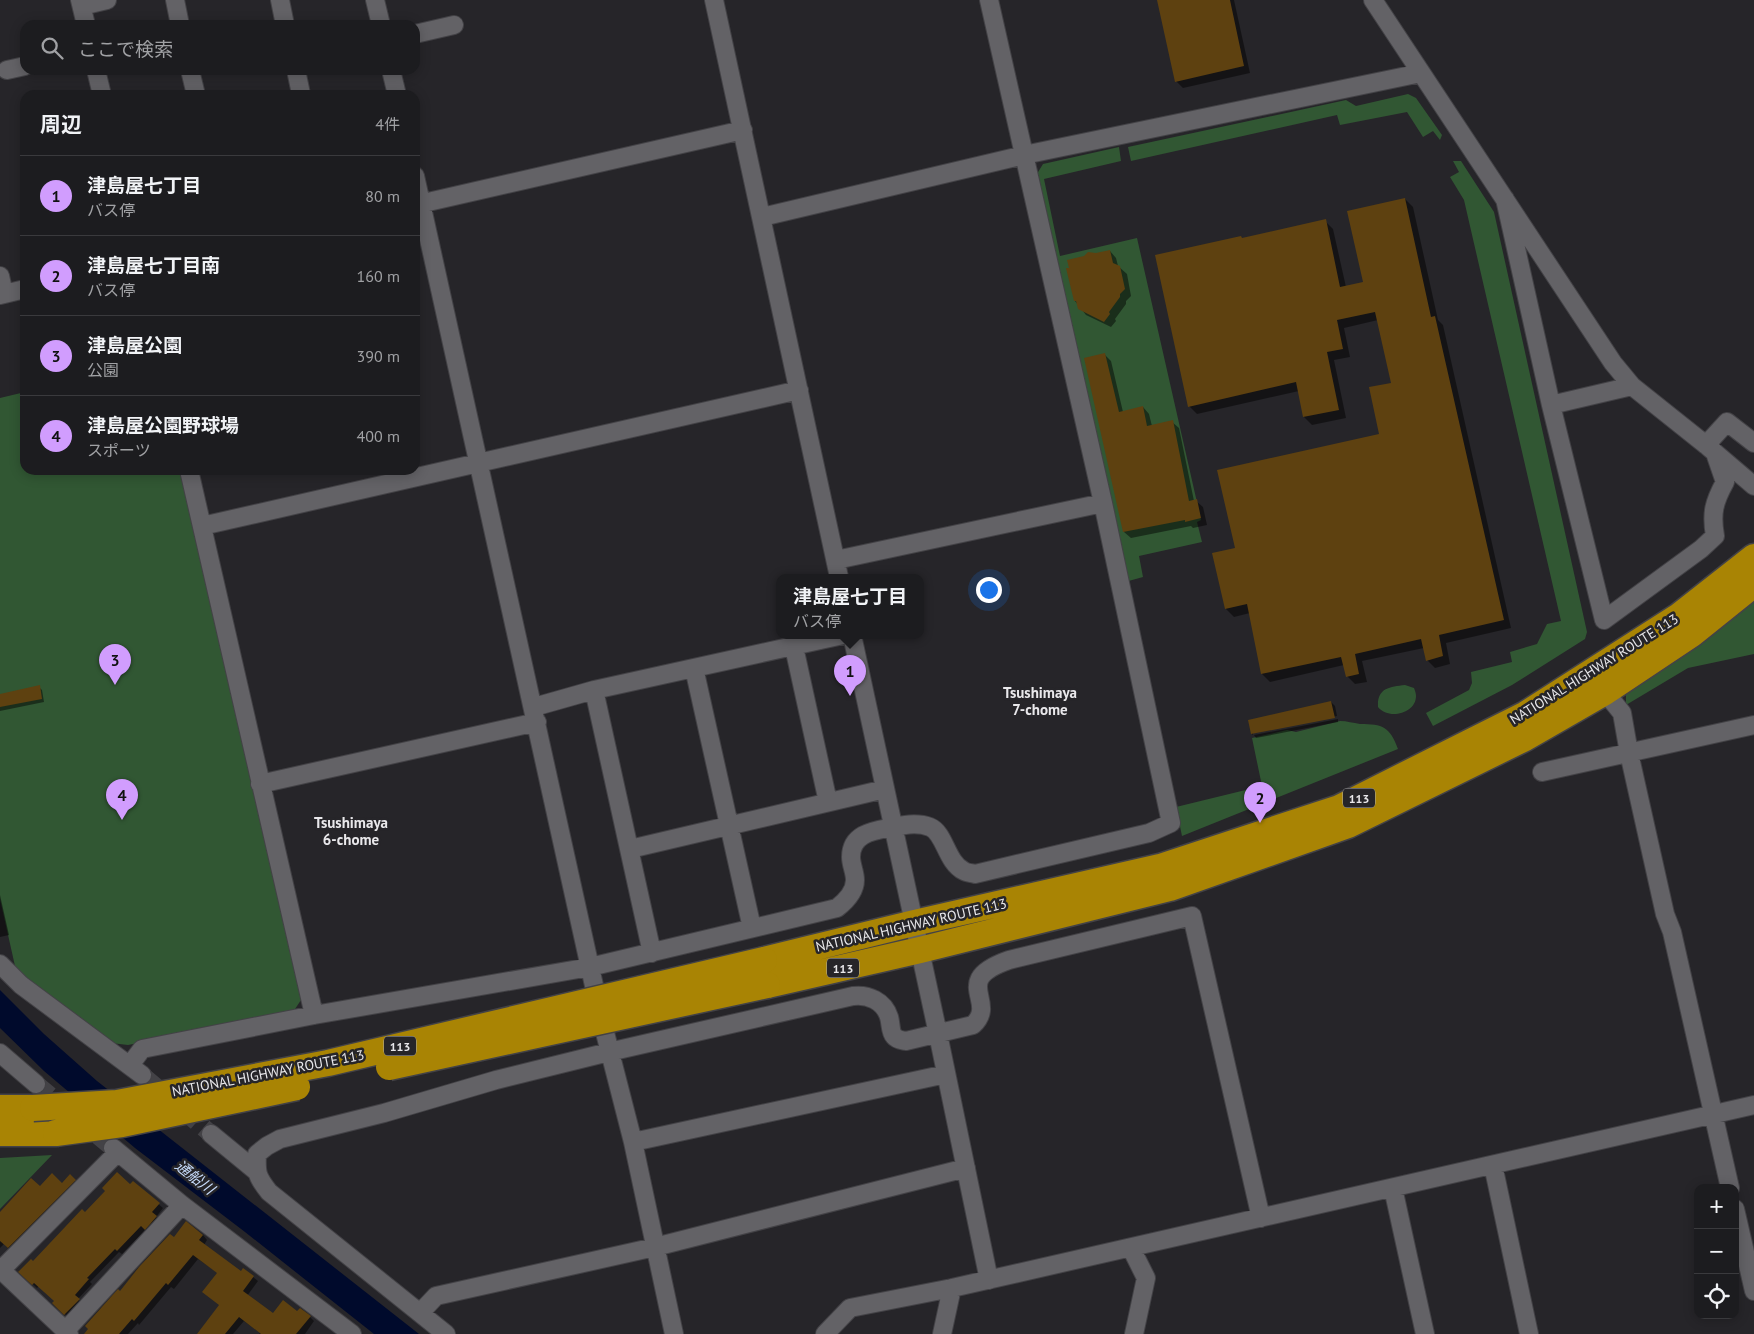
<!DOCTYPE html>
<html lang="ja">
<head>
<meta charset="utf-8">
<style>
	body { margin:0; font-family:"PT Sans","Noto Sans JP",sans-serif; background:#252528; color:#f1f3f6 }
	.controls { position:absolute; right:15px; bottom:15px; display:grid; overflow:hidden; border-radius:10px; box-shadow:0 2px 12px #0003 }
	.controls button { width:45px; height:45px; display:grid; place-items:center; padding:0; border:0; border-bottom:1px solid #3a3a3d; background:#1c1c1f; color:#f1f3f6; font:25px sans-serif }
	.you { position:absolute; left:988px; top:589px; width:18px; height:18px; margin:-12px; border:4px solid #fff; border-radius:50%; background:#1a73e8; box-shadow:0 0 0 8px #1a73e833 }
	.badge { display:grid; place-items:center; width:32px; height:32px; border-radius:50%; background:#d19dfe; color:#111; font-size:16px; font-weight:700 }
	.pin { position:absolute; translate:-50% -41px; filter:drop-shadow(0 1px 2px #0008) }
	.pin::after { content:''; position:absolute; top:26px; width:18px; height:15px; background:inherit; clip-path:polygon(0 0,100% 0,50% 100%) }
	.popup { position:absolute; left:776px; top:574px; width:148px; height:65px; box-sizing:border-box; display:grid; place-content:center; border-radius:10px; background:#1c1c1f; filter:drop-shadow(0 1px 4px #0005); font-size:16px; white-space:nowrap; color:#a0a1a4 }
	.popup b { font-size:19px; color:#f1f3f6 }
	.popup::after { content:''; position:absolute; left:50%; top:100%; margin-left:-10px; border:10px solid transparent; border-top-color:#1c1c1f }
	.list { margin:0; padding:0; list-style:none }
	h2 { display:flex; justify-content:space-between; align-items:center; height:65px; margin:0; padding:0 20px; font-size:21px }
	h2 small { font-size:16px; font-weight:400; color:#a0a1a4 }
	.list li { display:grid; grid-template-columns:32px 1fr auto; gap:15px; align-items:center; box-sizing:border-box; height:80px; padding:0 20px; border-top:1px solid #3a3a3d }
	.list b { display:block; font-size:19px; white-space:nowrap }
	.list p { margin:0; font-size:16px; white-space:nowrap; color:#a0a1a4 }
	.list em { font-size:16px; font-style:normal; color:#a0a1a4 }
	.icon { flex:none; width:28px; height:28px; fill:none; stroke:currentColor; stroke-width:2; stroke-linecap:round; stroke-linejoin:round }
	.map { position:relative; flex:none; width:1754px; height:1334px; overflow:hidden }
	.search { position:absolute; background:#1c1c1f; box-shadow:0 2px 12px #0003; left:20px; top:20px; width:400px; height:55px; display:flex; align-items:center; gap:12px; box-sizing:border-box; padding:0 18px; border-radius:15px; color:#a0a1a4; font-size:19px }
	.panel { position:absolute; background:#1c1c1f; box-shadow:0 2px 12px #0003; left:20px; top:90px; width:400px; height:385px; border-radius:15px }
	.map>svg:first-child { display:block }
</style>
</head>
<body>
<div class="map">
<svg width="1754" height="1334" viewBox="0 0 1754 1334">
	<rect width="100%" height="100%" fill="#262529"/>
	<path fill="#315733" d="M1408 94 1416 98 1442 135 1440 140 1433 131 1423 137 1407 112 1340 125 1337 115 1131 161 1128 147 1346 100 1356 106Z
		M1119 147 1121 161 1044 179 1060 256 1137 238 1201 520 1197 522 1202 542 1139 556 1143 577 1125 582 1035 177 1043 164Z
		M1453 161H1461L1494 212 1587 632 1585 639 1512 685 1433 726 1426 713 1469 690 1472 683 1471 672 1512 662 1510 652 1537 644 1547 624 1561 621 1464 200 1450 177 1459 172Z
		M25 392V470H181L301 1000 293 1012 128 1045 111 1043 17 975 0 899V398Z
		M1754 597V654L1688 668 1626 705V693Z
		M1405 685 1414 688C1415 691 1416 693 1416 696 1416 714 1388 720 1378 707 1377 688 1389 687 1405 685Z
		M1340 721C1347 721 1353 723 1360 724 1383 724 1390 727 1398 749L1182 836 1176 807 1262 786 1252 738 1287 730 1296 732Z
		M52 1155 0 1209V1158Z"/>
	<path fill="#000a2c" d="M0 990 44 1034 97 1081 419 1334H374L245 1232 135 1148 44 1071 0 1028Z"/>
	<path fill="#0007" d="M1158 0H1234L1250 73 1183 88 1176 81Z
		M1405 199 1413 207 1438 320 1443 325 1511 628 1446 643 1450 664 1435 668 1427 660 1424 648 1362 661 1367 682 1355 684 1347 676 1344 665 1270 682 1262 674 1250 613 1234 617 1226 609 1214 554 1236 549 1381 435 1392 384 1378 320 1344 328 1350 357 1334 360 1346 418 1312 425 1304 417 1299 391 1197 414 1189 406 1243 239 1325 221 1333 229 1346 287 1364 283Z
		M1110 251 1116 258 1118 266 1127 274 1131 296 1126 301V304L1115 319 1116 321 1111 327 1086 315 1075 301 1096 254Z
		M1104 354 1111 361 1123 412 1143 407 1149 414 1152 426 1172 422 1179 428 1194 501H1196L1203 507 1207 525 1193 528 1191 526 1131 538 1124 532Z
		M39 687 42 690 44 702 0 711V695Z
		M1331 702 1335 706 1337 716 1253 733V735L1252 734 1250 721Z
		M1338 719V722L1256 738 1254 735Z
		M0 895 9 935 0 937Z
		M70 1176 78 1184 12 1251 4 1244 0 1248V1213L40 1187 62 1185Z
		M133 1182 163 1208 156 1217 160 1221 149 1233 146 1229 122 1254 119 1252 90 1282 92 1284 78 1299 83 1304 68 1317 54 1303 56 1301 39 1286 37 1288 20 1272 33 1263 85 1214 130 1186Z
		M203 1235 207 1240 204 1245 241 1273 253 1277 258 1281 247 1296 273 1315 297 1313 310 1317 314 1321 305 1334H259L260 1333 244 1321 233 1334H198L220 1305 204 1292 218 1273 198 1259 174 1289 171 1287 139 1325 138 1323 128 1334H88L120 1293 174 1239Z"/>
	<path fill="#5e4110" d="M1157 0H1230L1244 66 1175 82Z
		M1405 198 1431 317 1435 316 1504 620 1439 635 1443 656 1426 661 1421 639 1355 654 1359 674 1346 677 1341 657 1261 674 1247 604 1225 609 1212 553 1235 548 1217 470 1379 434 1369 387 1391 383 1375 312 1337 320 1343 349 1327 352 1339 410 1303 417 1296 382 1188 407 1155 255 1241 236 1242 238 1326 219 1340 287 1363 282 1347 211Z
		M1110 250 1113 263 1120 266 1125 289 1120 294V297L1109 312 1110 314 1104 322 1078 309 1076 301H1074L1066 268H1069L1067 260 1084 256 1088 252 1096 253Z
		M1105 353 1119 412 1143 406 1147 426 1173 420 1189 501 1197 499 1201 518 1185 522V520L1123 532 1084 358Z
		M40 685 42 699 0 707V694Z
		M1331 701 1335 718 1251 734 1248 720Z
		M117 1172 130 1184 133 1181 160 1203 152 1212 157 1216 145 1230 141 1226 117 1251 115 1249 87 1278 89 1279 75 1295 80 1299 64 1315 52 1303 54 1301 34 1283 32 1285 18 1272 31 1259 33 1261 82 1209 85 1212 105 1191 102 1188Z
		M52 1173 62 1183 70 1174 76 1180 8 1248 0 1241V1212L31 1178 40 1186Z
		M186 1221 203 1235 199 1240 241 1271 243 1268 254 1276 243 1291 273 1313 283 1300 297 1311 300 1308 311 1316 296 1334H261L239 1317 225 1334H197L219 1305 202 1292 217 1273 193 1255 168 1285 166 1283 134 1321 132 1319 119 1334H84L88 1329 85 1326 118 1289 120 1291 139 1267 170 1234 174 1237Z"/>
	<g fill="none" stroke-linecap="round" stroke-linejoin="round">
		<path stroke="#434246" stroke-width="18" stroke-dasharray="18 9" stroke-linecap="butt" d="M142 1075 211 1134
			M36 1084 113 1148"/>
		<g stroke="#434246" stroke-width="20">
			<path id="minor" d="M80 0 86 25
				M175 0 180 25
				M280 0 285 25
				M375 0 381 25
				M714 0 839 577
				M1373 0 1613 363 1632 386 1706 445 1754 486
				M82 6 107 0
				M415 34 454 25
				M7 70 25 66
				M96 70 102 95
				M190 70 196 95
				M296 70 301 94
				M391 70 397 95
				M415 176 597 999
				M1505 199 1551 405 1604 620 1701 549 1715 536C1711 513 1714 502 1725 482L1715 453
				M415 205 743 130
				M762 217 1024 155 1421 73
				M0 276 4 294
				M0 295 25 289
				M1551 405 1632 386
				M1706 445 1727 422 1754 443
				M189 470 314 1015
				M202 526 799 390
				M836 560 1103 503
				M852 635 938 1034 989 1280
				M794 647 828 802
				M694 668 752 928
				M594 690 652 953
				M1605 692 1622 713 1629 753 1665 914 1672 932 1730 1188
				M534 707 594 690 843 635
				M1542 772 1754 725
				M260 784 537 722
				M630 849 885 789
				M0 964 21 985 142 1075
				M602 1021 633 1142 674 1334
				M0 1053 36 1084
				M130 1065 142 1049 314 1015 590 967 837 908C846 901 855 892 855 880 855 872 851 865 851 857 851 835 871 831 888 828 902 825 917 822 930 827 945 833 946 862 964 871 967 873 972 873 975 874L1149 833 1171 823 1103 503 989 0
				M211 1134 256 1171
				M633 1142 946 1074
				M113 1148 182 1205 352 1334
				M1493 1165 1529 1334
				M1393 1188 1425 1334
				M1735 1209 1754 1291
				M1131 1248 1146 1278 1134 1334
				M0 1269 69 1334
				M1 1270 118 1152
				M420 1313 436 1296 655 1247 966 1168
				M65 1331 182 1205
				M446 1334 269 1192C257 1177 256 1173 257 1154L267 1146 280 1139 384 1113 496 1080 609 1052 853 996C868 994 884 1001 889 1017 891 1023 890 1032 894 1036 897 1040 901 1040 906 1041L973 1025C999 1001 949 981 1009 960L1192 916 1261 1218
				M825 1334 850 1308 952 1288 1754 1105
				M942 1334 952 1288"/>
		</g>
		<g stroke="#434246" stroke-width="29">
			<path id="highway" d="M764 960 914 923 1160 867 1339 808 1526 714 1679 616 1754 557
				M767 985 920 950 1170 888 1348 825 1525 738 1605 692 1692 634 1754 584
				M0 1108H33
				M0 1133H56"/>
		</g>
		<use href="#minor" stroke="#636266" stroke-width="18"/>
		<use href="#highway" stroke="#a98404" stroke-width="26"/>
		<g stroke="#434246" stroke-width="29" stroke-linecap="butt">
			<path id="highway-bridge" d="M389 1067 767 985
				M33 1108 117 1103 328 1063 764 960
				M56 1133 122 1124 297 1087"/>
		</g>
		<use href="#highway-bridge" stroke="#a98404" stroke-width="26"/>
	</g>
	<g text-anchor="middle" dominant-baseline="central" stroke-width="5" stroke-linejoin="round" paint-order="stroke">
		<g fill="#262529" stroke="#aeaeb1" stroke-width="1">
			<rect x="1343" y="788.5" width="32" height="19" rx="4"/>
			<rect x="827" y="958.5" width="32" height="19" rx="4"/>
			<rect x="384" y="1036.5" width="32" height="19" rx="4"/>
		</g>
		<g font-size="12" font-weight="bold" fill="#e9e8eb">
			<text x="1359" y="798">113</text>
			<text x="843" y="968">113</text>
			<text x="400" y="1046">113</text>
		</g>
		<g font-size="14" fill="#e9e8eb" stroke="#262529">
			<text transform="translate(1594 669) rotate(-32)">NATIONAL HIGHWAY ROUTE 113</text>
			<text transform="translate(911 925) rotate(-13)">NATIONAL HIGHWAY ROUTE 113</text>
			<text transform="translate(268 1073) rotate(-11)">NATIONAL HIGHWAY ROUTE 113</text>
		</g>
		<g font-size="15" font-weight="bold" fill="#e9e8eb" stroke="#262529">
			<text x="1040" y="692">Tsushimaya<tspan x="1040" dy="17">7-chome</tspan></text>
			<text x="351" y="822">Tsushimaya<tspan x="351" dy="17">6-chome</tspan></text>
		</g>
		<g font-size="15" font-style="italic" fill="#c6dbfb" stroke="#262529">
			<text transform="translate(195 1177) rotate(38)">通船川</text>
		</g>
	</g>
</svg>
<div class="controls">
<button>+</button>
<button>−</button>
<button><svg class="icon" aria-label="locate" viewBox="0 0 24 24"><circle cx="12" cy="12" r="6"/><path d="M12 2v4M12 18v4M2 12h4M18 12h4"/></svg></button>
</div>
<div class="you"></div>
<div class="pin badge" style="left:850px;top:696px">1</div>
<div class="popup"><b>津島屋七丁目</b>バス停</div>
<div class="pin badge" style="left:1260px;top:823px">2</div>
<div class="pin badge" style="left:115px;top:685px">3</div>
<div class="pin badge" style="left:122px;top:820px">4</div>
<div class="search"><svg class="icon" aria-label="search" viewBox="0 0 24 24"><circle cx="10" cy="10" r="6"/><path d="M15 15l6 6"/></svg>ここで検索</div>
<section class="panel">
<h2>周辺<small>4件</small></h2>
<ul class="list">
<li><span class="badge">1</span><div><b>津島屋七丁目</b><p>バス停</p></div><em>80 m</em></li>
<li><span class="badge">2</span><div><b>津島屋七丁目南</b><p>バス停</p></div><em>160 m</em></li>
<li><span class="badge">3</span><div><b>津島屋公園</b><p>公園</p></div><em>390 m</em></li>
<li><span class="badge">4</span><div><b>津島屋公園野球場</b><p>スポーツ</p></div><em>400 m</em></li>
</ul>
</section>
</div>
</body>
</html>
